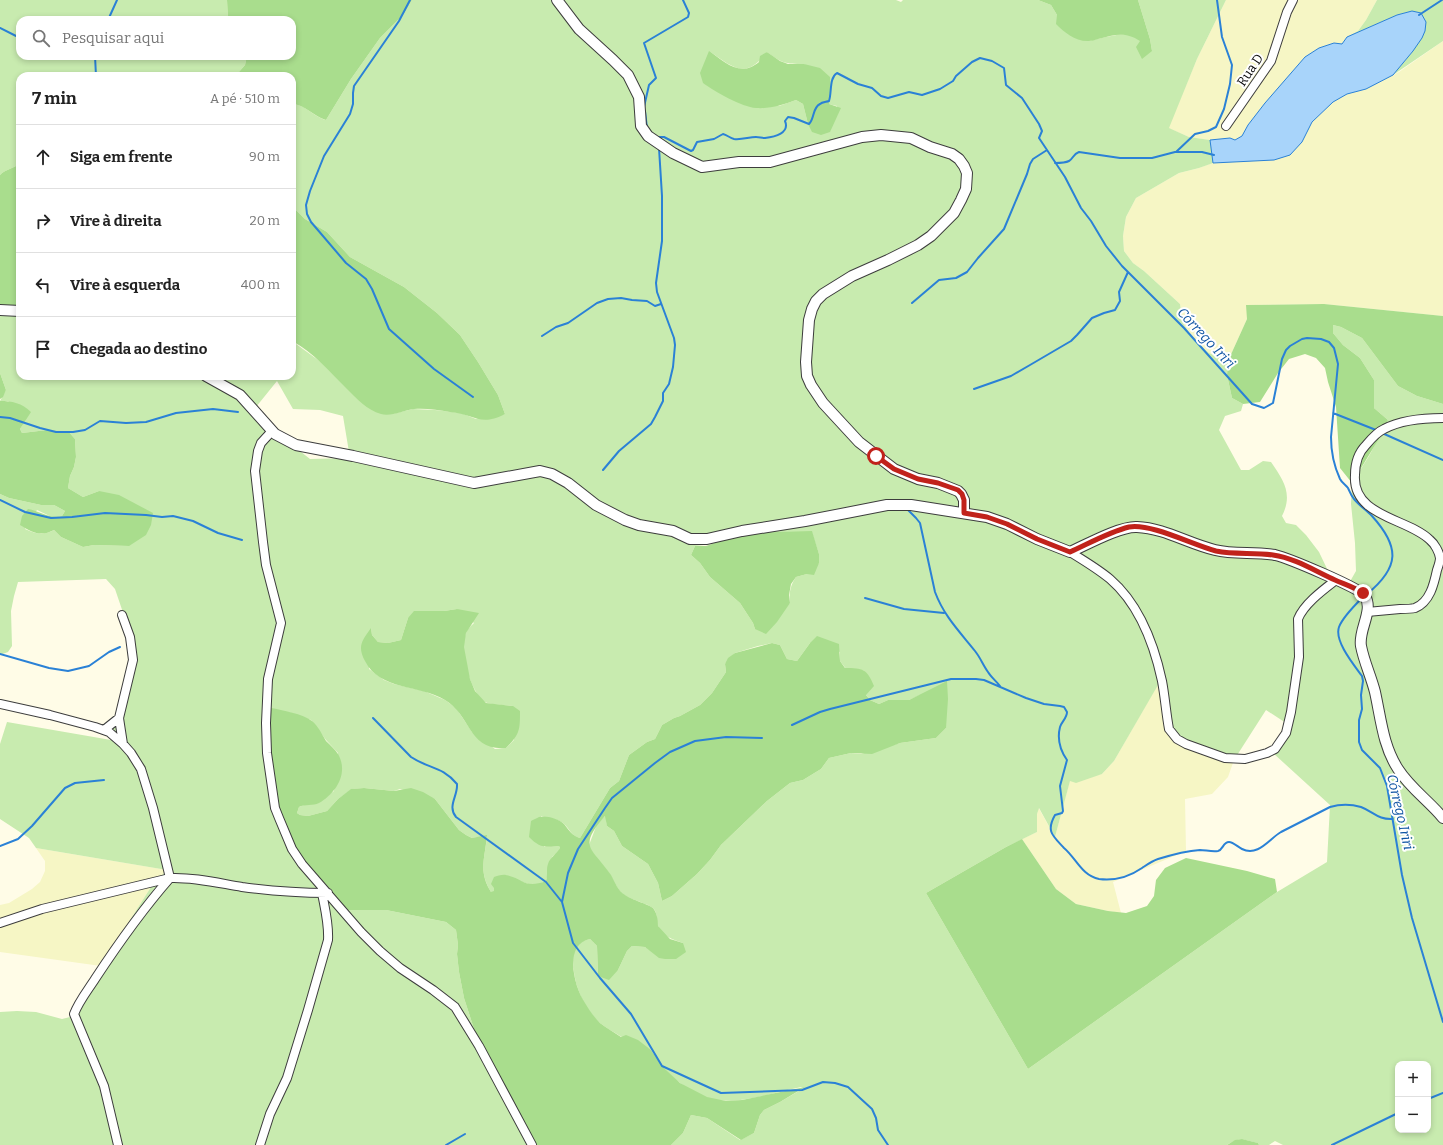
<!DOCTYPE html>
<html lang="pt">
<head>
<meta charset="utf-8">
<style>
	body { margin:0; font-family:Bitter,serif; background:#f2f2f2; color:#222 }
	.controls { position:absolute; right:12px; bottom:12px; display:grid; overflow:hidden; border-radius:8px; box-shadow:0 2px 6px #0003 }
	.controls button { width:36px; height:36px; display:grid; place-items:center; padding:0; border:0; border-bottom:1px solid #e0e0e0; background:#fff; color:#222; font:20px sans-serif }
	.stop { position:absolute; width:12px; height:12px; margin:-9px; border:3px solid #c1221b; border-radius:50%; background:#fff }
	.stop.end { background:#c1221b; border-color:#fff; box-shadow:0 1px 4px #0008 }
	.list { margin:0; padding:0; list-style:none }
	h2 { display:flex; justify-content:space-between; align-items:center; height:52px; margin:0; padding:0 16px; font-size:17px }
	h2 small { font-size:13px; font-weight:400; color:#767676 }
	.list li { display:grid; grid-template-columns:26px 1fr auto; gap:12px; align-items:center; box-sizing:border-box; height:64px; padding:0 16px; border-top:1px solid #e0e0e0 }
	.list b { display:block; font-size:15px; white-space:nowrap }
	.list em { font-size:13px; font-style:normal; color:#767676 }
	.icon { flex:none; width:22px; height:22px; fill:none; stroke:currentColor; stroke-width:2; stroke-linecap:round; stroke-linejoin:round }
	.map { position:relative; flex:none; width:1443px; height:1145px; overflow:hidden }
	.search { position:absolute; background:#fff; box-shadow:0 2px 6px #0003; left:16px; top:16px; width:280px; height:44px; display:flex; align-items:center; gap:10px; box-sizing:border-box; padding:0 14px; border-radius:12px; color:#767676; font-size:15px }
	.panel { position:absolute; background:#fff; box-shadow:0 2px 6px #0003; left:16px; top:72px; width:280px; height:308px; border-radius:12px }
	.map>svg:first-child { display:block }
</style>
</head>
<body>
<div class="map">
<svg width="1443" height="1145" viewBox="0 0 1443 1145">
	<rect width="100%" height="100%" fill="#fffce7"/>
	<path fill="#f6f6c5" d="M1226 0H1377L1366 20 1358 31 1347 37 1342 44 1334 43 1319 48 1305 57 1248 125 1242 136 1235 140 1230 138 1209 140 1189 137 1168 128 1197 59Z
		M1443 41V316L1324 304 1247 305V319L1228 361 1209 353 1194 340 1183 323 1180 304 1144 271 1133 263 1124 251 1123 236 1126 217 1136 198 1179 173 1199 168 1212 163 1302 142 1312 122 1333 102 1347 94 1366 89 1399 72Z
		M1158 684 1168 726 1234 760 1228 777 1212 794 1185 799 1186 851 1113 882 1121 913 1108 911 1076 904 1056 889 1022 839 1037 832V814L1038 807 1055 837 1070 780 1102 774 1114 761Z
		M36 848 167 870 151 887 101 966 0 952V905L9 903 32 889 40 882 45 871V861Z"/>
	<path fill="#c8ebaf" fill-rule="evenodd" d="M0 0H227L228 20H20V56H247L245 65 238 73V76H20V163C14 169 5 169 0 175Z
		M412 0H896L901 2 903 0H1038L1051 5 1057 15 1088 41C1098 39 1123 32 1132 35 1139 38 1146 45 1152 51L1150 39 1138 0H1226L1197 59 1169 128 1189 137 1210 140 1213 163 1199 168 1179 173 1136 198 1126 217 1123 236 1124 251 1133 263 1144 271 1180 304 1183 323 1194 340 1209 353 1228 361 1227 375 1232 398 1243 404 1241 411 1225 416 1219 430 1241 470H1249L1263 461 1271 462C1284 481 1293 494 1282 516L1286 523 1296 525 1306 535 1319 552 1330 575 1348 585 1356 571 1355 543 1351 504 1352 483 1369 456 1388 420 1374 408V380L1360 358 1343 345 1333 333V325L1341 327 1362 338 1398 386 1417 396 1443 404V1145H1283L1275 1141 1269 1145H1259L1258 1143C1244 1140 1240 1136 1227 1145H671L683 1133 691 1115 707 1118 740 1140 754 1133 760 1115 764 1110 780 1102 804 1088 801 1087C777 1092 740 1104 717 1100 697 1097 676 1082 663 1067 659 1062 656 1054 651 1050 642 1044 630 1042 620 1036 614 1032 606 1028 600 1023 583 1008 573 983 573 960 573 949 578 941 590 939L597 946 598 976 618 970 627 951 632 946 645 947 650 950 683 943C674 940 662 936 658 926 656 920 658 913 653 908 648 904 630 899 624 895 617 890 615 881 610 875 603 864 593 857 589 845L597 824 606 815 607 826 614 831 622 846 648 864 658 883 662 901 672 896 697 874 710 860 721 845 767 801 790 783 803 780 821 769 829 758 851 753 861 754 900 743 936 738 946 728V716L920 695 909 700H888L879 704 870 700 840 661V652L810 643 797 661 787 659 780 645 772 643 758 646 735 653 725 664 726 672 712 693 700 705 680 716 674 718 662 725 655 739 647 742 629 755 619 781 610 788 580 838C571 836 570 829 563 823 558 819 548 818 541 816L544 847 559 846 560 848 559 851 552 857 546 881 535 886 519 881 505 875 494 888V892H491C478 870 485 859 487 836L472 838 466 835 459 830 435 799 400 789 394 791 364 788 352 789 338 799 327 811 308 816 300 815 297 813 299 807 304 805 318 803 334 791 338 753 326 740 311 720 288 712 273 794 348 910H386L446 922 456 930 458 945 457 954 459 972 464 998 476 1035 511 1101 522 1117 527 1145H0V1012L17 1011 36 1012 62 1019 74 1016 101 966 151 887 167 870 36 848 29 838 0 819V744L7 722 111 740 112 729 131 670 133 642 115 589 106 579 18 582 14 596 11 611 12 646 8 652 0 655V494L9 498 41 505H54L65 511 62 516 54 518 37 510 25 529C37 534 42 536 54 530L61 537 83 547 94 545 129 546 99 491 83 497 68 488 70 476 74 467 76 457 75 439 68 431 47 430 22 433 20 429 26 419 8 401H0L6 390 0 373V305L20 308V376H292V341L392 414 413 409 435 410 461 413 476 419 505 414 498 395 478 362 460 335 437 313 404 287 350 257 327 232 305 219 292 206V104C307 105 312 116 326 120L351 79 380 38 404 14ZM709 51C733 67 745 81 767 52 782 63 785 64 804 64L831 93 828 104 837 106 838 114 834 120 830 131 808 124 803 104 796 100 779 106ZM277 381 293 409 320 410 343 416 350 458 310 459 291 444 256 407ZM812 533 819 554V563L807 574 796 577C790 586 789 593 790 603L755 629 753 623 740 603 710 577 700 563 691 555 695 546ZM457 609 474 623C471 626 467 629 466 633 459 650 470 692 485 702 489 705 507 705 513 706L514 740 506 748 495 749 472 732 456 708 445 700 424 691 394 684 384 680 369 669 371 628 372 635 378 642 388 643 401 640 408 618 429 612 444 611ZM1158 685 1168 726 1179 742 1234 760 1266 710 1289 725 1273 753 1330 805 1327 862 1277 892 1028 1069 926 893 1006 847 1037 832V814L1039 808 1055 837 1070 781 1076 783 1102 774 1114 761ZM1398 1064H1428V1130H1398Z
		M1377 0H1443V41L1393 75 1413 51 1412 11 1397 15 1347 37 1358 31 1366 20Z"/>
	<path fill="#a9dd8d" d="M227 0H412L404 14 380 38 351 79 326 120C313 116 306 105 292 104V76H238V73L245 65 247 56H292V20H228Z
		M1038 0H1138L1150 39 1152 51 1142 59 1136 47 1140 41C1125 31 1114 35 1098 39 1095 40 1091 41 1089 41 1076 42 1064 32 1056 24L1057 15 1051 5Z
		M709 51C725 62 740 78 759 62L760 56 767 52 780 61 788 64H804L820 68 830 77 831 93 829 104 841 108 830 132 821 135 812 132 808 124 803 104 796 100C783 105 770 109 756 108 742 107 715 92 703 83L700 73Z
		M20 163V308L0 305V175C5 169 14 169 20 163Z
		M292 206 305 219 327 232 350 257 404 287 437 313 460 335 478 362 498 395 505 414C480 427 474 414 450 412 438 410 426 408 414 409 404 410 391 417 381 414 367 410 357 399 347 389 330 372 313 352 292 341Z
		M1324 304 1443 316V404L1417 396 1398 386 1362 338 1341 327 1333 325V333L1343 345 1360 358 1374 380V408L1388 420 1383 432 1352 483 1340 468 1336 407 1328 382 1325 368 1316 358 1305 354 1289 359 1278 373 1260 402 1243 404 1232 398 1227 375 1228 361 1247 319 1246 305Z
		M0 373 6 390 3 397 0 399Z
		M0 401C12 401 22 403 31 412L20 429 22 433 47 430 68 431 75 439 76 457 74 467 70 476 68 488 83 497 99 491 119 495 153 513 151 525 146 535 129 546 94 545 83 547 61 537 54 530C41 537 33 533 20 525L22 516 28 509C40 511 49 519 62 516L65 511 54 505H41L9 498 0 494Z
		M812 531 819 554V563L814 575 807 574 796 577 791 584 789 595 790 603 777 622 766 634 755 629 753 623 740 603 710 577 700 563 691 555 695 546H706L745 533Z
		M457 609 479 613 466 633 464 647 470 679 475 691 486 703 513 706 520 711C520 730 520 734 506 748 468 751 471 715 445 700 419 684 380 691 365 661 357 646 362 641 371 628L372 635 378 642 388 643 401 640 408 618 414 611H444Z
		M817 636 839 644 840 661 845 668C863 668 867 669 874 686L866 695 870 700 879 704 888 700H909L947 681 948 699 946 728 936 738 900 743 872 754 851 753 829 758 821 769 803 780 790 783 767 801 721 845 710 860 697 874 672 896 662 901 658 883 648 864 622 846 614 831 607 826 605 816C577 848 592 847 611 875 615 882 618 891 625 895 630 899 650 905 653 908 657 913 658 920 658 926L670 939 683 943 686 952 676 959H665L659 958 645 947 632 946 627 951 618 970 609 980 598 976 597 946 590 939C563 944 574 987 585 1003 589 1010 595 1018 600 1023 606 1028 614 1032 621 1037L626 1035 638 1040 651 1050 664 1068 680 1083 707 1097 726 1101 742 1100 805 1087 780 1102 764 1110 760 1115 754 1133 741 1140 707 1118 691 1115 683 1133 671 1145H527L522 1117 511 1101 476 1035 464 998 459 972 457 954 458 945 456 930 446 922 386 910H348L335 903 299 863 273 794 265 715 271 708C282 710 303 714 312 721 318 726 322 734 326 741 330 745 335 749 338 754 349 773 336 793 319 803 313 806 305 804 299 807L297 813 300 815 308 816 327 811 338 799 351 789 364 788 394 791 411 788 423 792 435 799 459 830 466 835 472 838 487 835C485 859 478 871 491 892L494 891V888L491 884 494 877C497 876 503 874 506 875 524 879 525 889 546 881 548 874 546 869 548 864 550 857 557 854 560 848L559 846C544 848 539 847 529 837L531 821C533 820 537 818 539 817 546 815 559 819 564 824 569 830 572 836 580 838L610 788 619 781 629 755 647 742 655 739 662 725 674 718 680 716 700 705 712 693 726 672 725 664 728 658 735 653 772 643 780 645 787 659 797 661 810 643Z
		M1022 839 1056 889 1076 904 1108 911 1126 913 1147 906 1154 896 1156 880 1165 868 1186 858 1247 871 1275 879 1277 892 1028 1069 926 893 1006 847Z
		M1242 1139 1258 1143 1259 1145H1227L1235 1140Z"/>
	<path fill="#a8d4fa" stroke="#2a81d6" d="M1412 11 1421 13 1426 22 1425 31 1422 38 1413 51 1393 75 1366 89 1347 94 1333 102 1312 122 1302 142 1290 155 1274 160 1213 163 1210 140 1230 138 1235 140 1242 136 1248 125 1265 103 1305 57 1319 48 1334 43 1342 44 1347 37 1397 15Z"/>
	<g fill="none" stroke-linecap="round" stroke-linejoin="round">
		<path stroke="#2a81d6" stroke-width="2" d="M410 0 399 21 354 86 353 93V104L350 114 324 156 310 191 306 205 307 214 311 222 346 263 366 279 372 289 389 329 434 369 473 397
			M1419 15 1442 0
			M108 20 117 0
			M0 28 20 38
			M79 56 95 58
			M95 56 96 76
			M644 107 649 85 656 78 644 43 688 17 689 13 683 0
			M645 111 647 128
			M658 137H664L691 151 693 150 697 142 714 139 723 134C727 135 730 138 734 139 742 140 749 137 756 137 759 137 762 138 765 138 775 137 790 133 785 121L788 117 794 118 809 124C815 118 812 108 820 104 822 102 826 102 829 101 832 92 829 78 837 73L858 84 872 88 881 96 888 98 909 92 922 95 940 89 953 81 956 76 972 62 980 58 992 61 1004 68 1006 85 1022 98 1039 124 1042 131 1039 138 1065 177 1081 208 1091 221 1106 246 1122 266 1184 328 1252 404 1264 408 1273 403 1282 359 1286 350 1290 346 1302 339 1307 338 1321 339 1329 342 1334 348 1338 364 1331 437C1331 451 1334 466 1340 479 1342 483 1346 485 1348 488 1350 492 1351 496 1354 499 1359 505 1366 510 1372 516 1400 547 1400 567 1367 594
			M1176 152 1195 134 1208 131 1216 127 1224 109 1230 84 1232 65 1222 37 1217 0
			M1055 163C1059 163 1065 163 1069 161 1073 159 1073 154 1079 152L1120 158H1152L1175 152H1202L1214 155
			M912 303 939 280 956 278 967 272 978 258 1004 229 1027 174 1030 164 1033 159 1047 150
			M542 336 556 327 568 323 597 303 608 299 621 298 632 300 647 301 655 306 661 304
			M974 389 1011 376 1030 365 1071 341 1077 335 1092 318 1104 313 1115 310 1120 301 1119 292 1128 272
			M1333 413 1376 430
			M0 417 10 418 40 428 56 432H73L85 430 100 421 126 423 146 422 176 413 213 409 238 412
			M1382 433 1443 460
			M603 470 619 451 651 424 655 417 663 401V393L669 384 673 367 675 345 674 338 657 292 656 283 662 241V196L659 148
			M0 500 25 512 51 518 72 517 105 513 146 515 162 517 173 516 193 521 218 533 242 540
			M907 509 916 518 920 523 935 592C944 616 959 631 975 651 980 657 983 665 988 672 991 677 996 681 1000 686
			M865 598 904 609 944 613
			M1362 598C1356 604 1342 619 1339 627 1334 641 1354 665 1362 676L1363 681 1361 695 1362 709 1359 720V742L1362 750 1380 768 1387 786 1402 875 1412 918 1443 1022
			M0 654 49 668 68 671 89 666 109 652 120 647
			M373 718 411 757C429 769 442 766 457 784 458 796 447 806 456 817L546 882 562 902 573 943 600 978 631 1014 662 1066 721 1093 802 1090 823 1082 835 1083 848 1087 872 1109 876 1118 878 1130 888 1145
			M792 725 820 712 830 709 951 679H976L984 680 1026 698 1044 704 1060 706 1064 707 1067 712C1067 718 1062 721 1060 727 1057 739 1060 750 1067 760L1060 786 1063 811 1062 813 1055 815C1046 831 1052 835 1064 848 1076 858 1082 876 1099 879 1115 881 1129 877 1142 868 1148 864 1152 861 1158 859 1171 855 1186 851 1200 850 1205 850 1212 852 1218 851 1223 850 1223 842 1229 842 1233 842 1238 847 1242 849 1258 857 1269 839 1281 832L1330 807C1340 804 1351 804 1361 807 1374 812 1378 820 1393 819
			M0 846 18 839 32 826 65 788 75 783 104 780
			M562 902 568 873 578 849 605 808 612 798 655 763 670 752 695 741 726 737 762 738
			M1428 1099 1443 1093
			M446 1145 465 1134
			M1332 1145 1398 1113"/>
		<g stroke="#3d3d3d" stroke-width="10">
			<path id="minor" d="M1226 126 1271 61 1287 12 1293 0
				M272 431 261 443 258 451 255 471 263 542 266 565 281 623 268 679 266 723 267 753 275 808 279 818 292 849 302 864 361 932 380 951 400 968 433 990 455 1007 479 1046 532 1145
				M1070 552C1083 560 1098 569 1110 579 1139 604 1154 644 1162 681 1165 697 1166 713 1169 729L1177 739 1186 744 1225 758 1245 759 1267 753 1275 749 1286 733 1291 712 1299 657 1298 619C1304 604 1323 590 1336 580
				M1367 612C1378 611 1389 610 1400 609 1405 609 1411 609 1415 608 1430 602 1434 584 1437 570 1438 567 1440 562 1440 558 1439 552 1435 544 1430 540 1408 518 1352 517 1355 475 1355 464 1358 453 1366 445 1371 439 1377 432 1384 429 1401 420 1424 418 1443 418
				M122 615 130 637 133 660 119 718 123 744
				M0 704 50 715 95 727 109 732 123 744 131 753 141 769 153 808 170 878C142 910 118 944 95 979 88 990 79 1001 74 1014L104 1086 118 1145
				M104 730 119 718
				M0 923 42 909 170 878C194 877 218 883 242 887 271 891 299 893 328 893
				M260 1145 270 1114 287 1078 308 1010 328 940C329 924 325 909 322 893"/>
		</g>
		<g stroke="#3d3d3d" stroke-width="12">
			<path id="tertiary" d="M557 0 579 29 613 60 628 75 639 97 641 126 648 136 673 153 702 167 739 162H770L862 137 881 135 911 138 930 147 952 154 959 159 964 166 967 173 966 189 961 200 954 213 931 236 918 245 888 260 852 276 823 294 816 301 812 309 809 320 806 362 807 376 811 385 823 403 859 442 894 469 918 479 938 483 958 491 961 494 964 500V513
				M0 310 20 311
				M206 376 240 395 275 434 296 445 353 456 474 483 540 471 552 474 568 483 596 505 625 520 639 525 673 531 690 539H707L742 531 805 521 887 505H911L987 517 1007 524 1037 539 1070 552C1086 545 1120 526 1137 527 1164 528 1189 544 1215 550 1235 555 1255 551 1275 555 1288 558 1360 588 1365 596 1374 611 1358 630 1361 646 1364 662 1371 676 1375 692 1381 719 1383 746 1398 769 1410 788 1429 801 1443 818"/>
		</g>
		<use href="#minor" stroke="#fff" stroke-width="8"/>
		<use href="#tertiary" stroke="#fff" stroke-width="10"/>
	</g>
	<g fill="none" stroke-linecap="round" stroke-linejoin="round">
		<path stroke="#c1221b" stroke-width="5" d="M876 456 894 469 918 479 938 483 958 490 962 494 964 500V513L987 517 1007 524 1037 539 1070 552C1088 544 1109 532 1129 527 1151 523 1193 545 1216 551 1235 555 1254 552 1273 555 1295 558 1315 571 1335 580 1344 584 1354 587 1363 593"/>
	</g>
	<g text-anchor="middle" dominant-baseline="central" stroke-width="4" stroke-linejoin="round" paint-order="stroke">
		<g font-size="13" fill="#0a0a0a" stroke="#fff">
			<text transform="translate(1250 70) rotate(-56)">Rua D</text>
		</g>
		<g font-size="14" font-style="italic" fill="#0d53a2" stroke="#fff">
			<text transform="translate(1206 338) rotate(47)">Córrego Iriri</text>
			<text transform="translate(1400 812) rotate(77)">Córrego Iriri</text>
		</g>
	</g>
</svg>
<div class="controls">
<button>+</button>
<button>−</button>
</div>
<div class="stop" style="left:876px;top:456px"></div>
<div class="stop end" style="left:1363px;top:593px"></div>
<div class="search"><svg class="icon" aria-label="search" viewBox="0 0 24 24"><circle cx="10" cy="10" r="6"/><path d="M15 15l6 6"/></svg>Pesquisar aqui</div>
<section class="panel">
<h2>7 min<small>A pé · 510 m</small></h2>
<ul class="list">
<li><svg class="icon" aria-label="ahead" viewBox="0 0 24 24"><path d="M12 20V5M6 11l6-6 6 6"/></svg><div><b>Siga em frente</b></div><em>90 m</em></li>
<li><svg class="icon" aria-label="right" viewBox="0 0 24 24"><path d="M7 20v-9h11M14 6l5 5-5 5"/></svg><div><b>Vire à direita</b></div><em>20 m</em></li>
<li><svg class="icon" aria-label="left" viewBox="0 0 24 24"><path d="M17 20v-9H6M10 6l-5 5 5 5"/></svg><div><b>Vire à esquerda</b></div><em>400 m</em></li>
<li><svg class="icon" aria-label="arrive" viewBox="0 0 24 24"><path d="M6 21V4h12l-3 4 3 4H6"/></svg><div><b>Chegada ao destino</b></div></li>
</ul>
</section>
</div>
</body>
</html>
